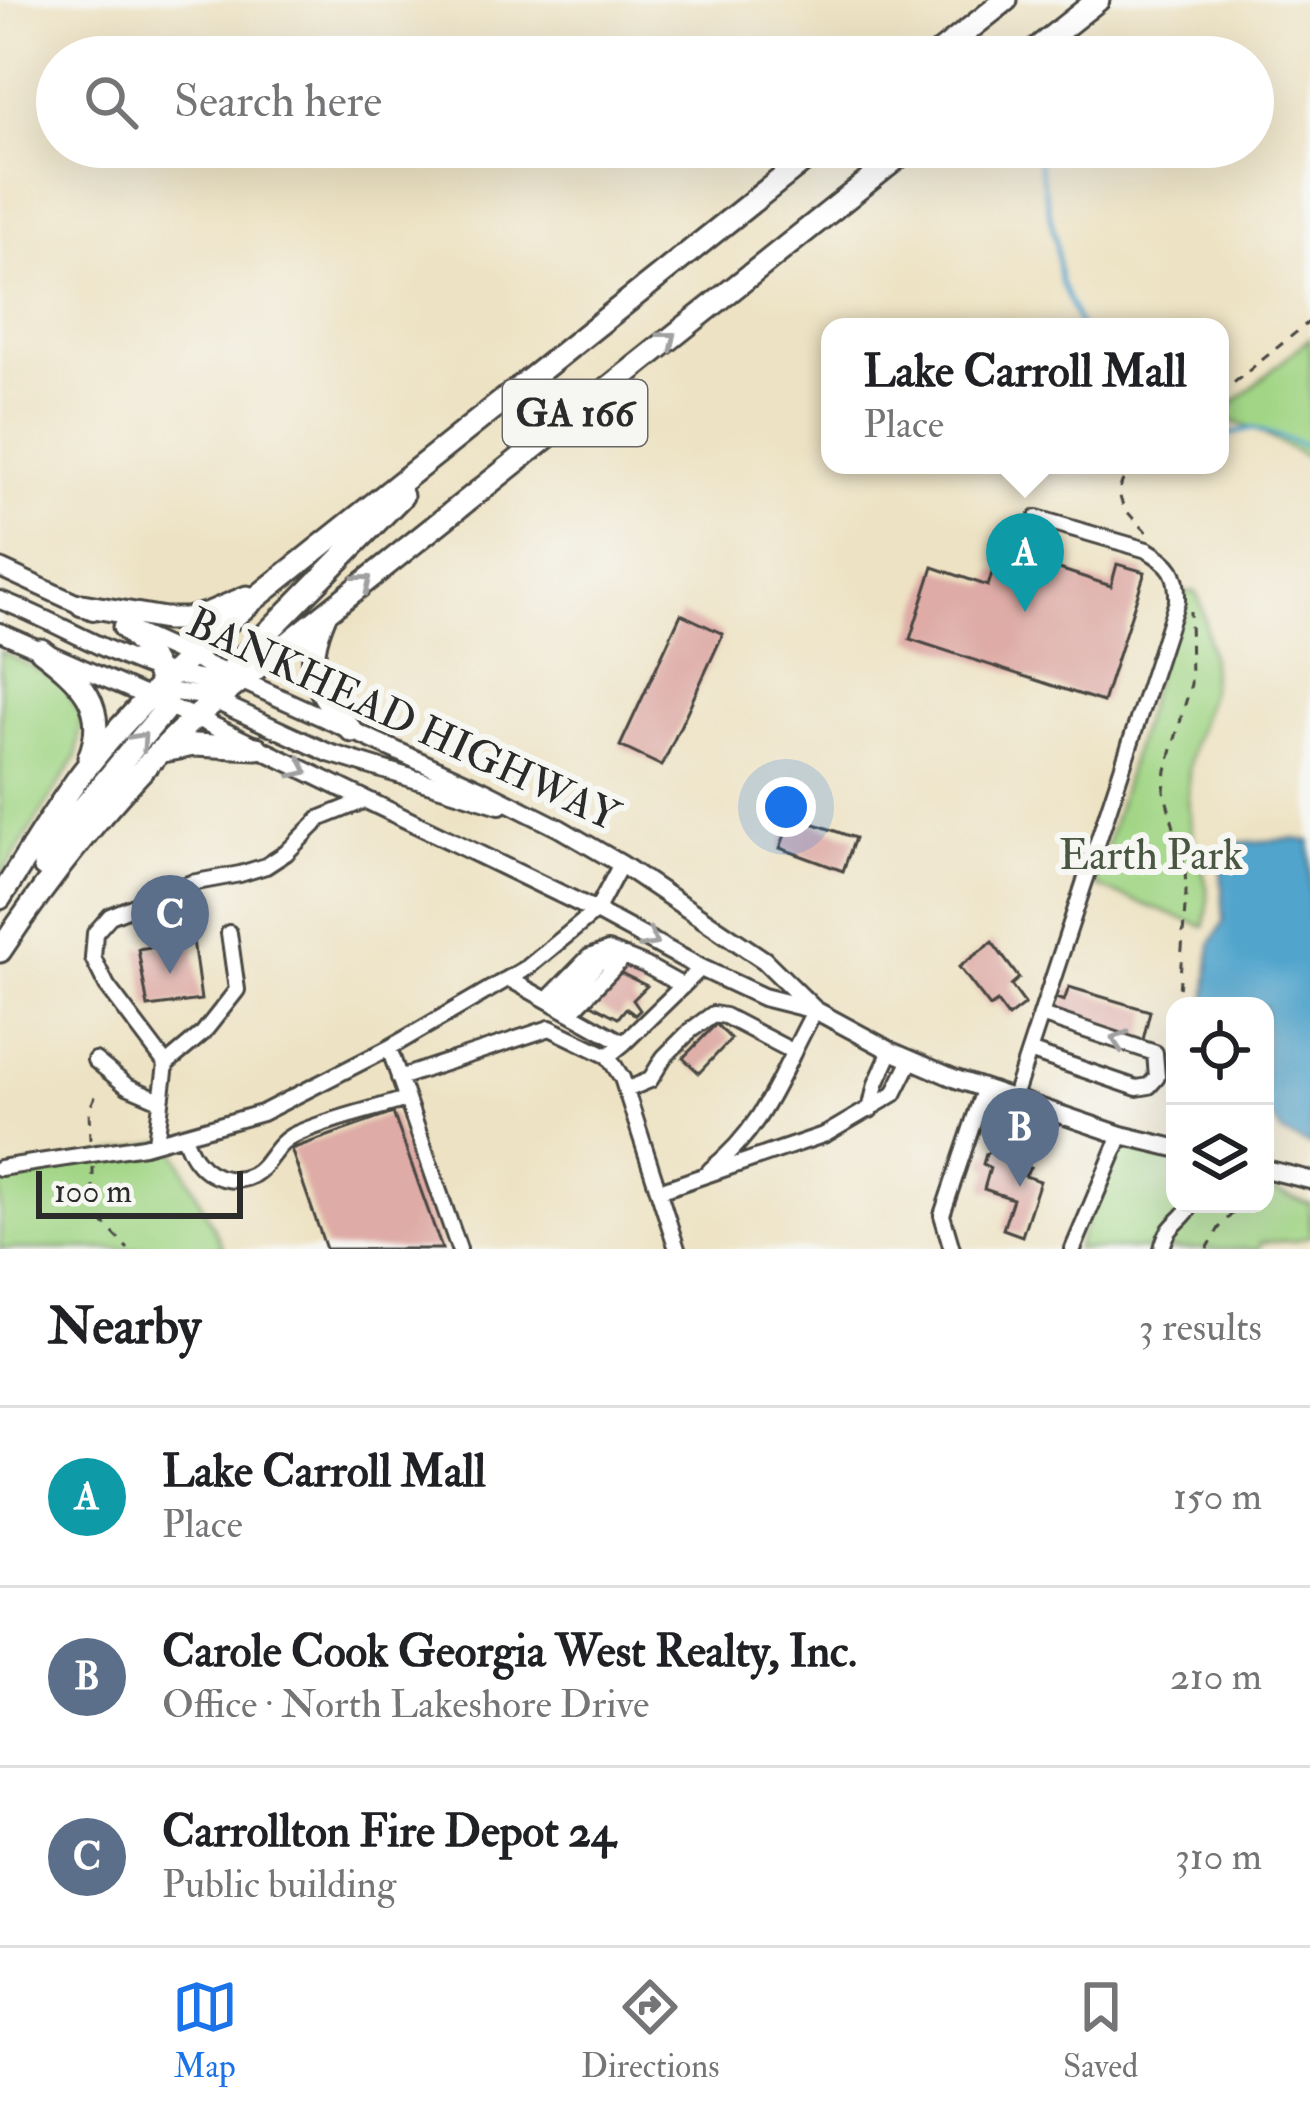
<!DOCTYPE html>
<html lang="en">
<head>
<meta charset="utf-8">
<style>
	body { margin:0; font-family:"IM FELL Double Pica",serif; background:#f6f6f6; color:#202124 }
	.controls { position:absolute; right:36px; bottom:36px; display:grid; overflow:hidden; border-radius:24px; box-shadow:0 12px 48px #0002 }
	.controls button { width:108px; height:108px; display:grid; place-items:center; padding:0; border:0; border-bottom:3px solid #e0e0e0; background:#fff; color:#202124; font:60px sans-serif }
	.scale { position:absolute; left:36px; bottom:30px; width:207px; box-sizing:border-box; padding-left:12px; border:6px solid #2b2b2b; border-top:0; font-size:33px; line-height:42px; white-space:nowrap; color:#2b2b2b; -webkit-text-stroke:9px #f6f6f2; paint-order:stroke }
	.you { position:absolute; left:786px; top:807px; width:42px; height:42px; margin:-30px; border:9px solid #fff; border-radius:50%; background:#1a73e8; box-shadow:0 0 0 18px #1a73e833 }
	.badge { display:grid; place-items:center; width:78px; height:78px; border-radius:50%; background:#1a73e8; color:#fff; font-size:39px; font-weight:700 }
	.pin { position:absolute; translate:-50% -99px; filter:drop-shadow(0 3px 6px #0008) }
	.pin::after { content:''; position:absolute; top:63px; width:42px; height:36px; background:inherit; clip-path:polygon(0 0,100% 0,50% 100%) }
	.popup { position:absolute; left:821px; top:318px; width:408px; height:156px; box-sizing:border-box; display:grid; place-content:center; border-radius:24px; background:#fff; filter:drop-shadow(0 3px 9px #0005); font-size:39px; white-space:nowrap; color:#757577 }
	.popup b { font-size:45px; color:#202124 }
	.popup::after { content:''; position:absolute; left:50%; top:100%; margin-left:-24px; border:24px solid transparent; border-top-color:#fff }
	.list { margin:0; padding:0; list-style:none }
	h2 { display:flex; justify-content:space-between; align-items:center; height:156px; margin:0; padding:0 48px; font-size:51px }
	h2 small { font-size:39px; font-weight:400; color:#757577 }
	.list li { display:grid; grid-template-columns:78px 1fr auto; gap:36px; align-items:center; box-sizing:border-box; height:180px; padding:0 48px; border-top:3px solid #e0e0e0 }
	.list b { display:block; font-size:45px; white-space:nowrap }
	.list p { margin:0; font-size:39px; white-space:nowrap; color:#757577 }
	.list em { font-size:39px; font-style:normal; color:#757577 }
	.icon { flex:none; width:66px; height:66px; fill:none; stroke:currentColor; stroke-width:2; stroke-linecap:round; stroke-linejoin:round }
	.map { position:relative; flex:none; width:1310px; height:1249px; overflow:hidden }
	.search { position:absolute; background:#fff; box-shadow:0 12px 48px #0002; left:36px; right:36px; top:36px; height:132px; display:flex; align-items:center; gap:30px; box-sizing:border-box; padding:0 42px; border-radius:66px; color:#757577; font-size:45px }
	.sheet { height:696px; background:#fff }
	nav { display:flex; justify-content:space-around; align-items:center; box-sizing:border-box; height:168px; border-top:3px solid #e0e0e0; background:#fff; font-size:33px; color:#757577 }
	nav a { display:grid; justify-items:center; gap:6px }
	nav .on { color:#1a73e8 }
	.map>svg:first-child { display:block }
</style>
</head>
<body>
<div class="map">
<svg width="1310" height="1249" viewBox="0 0 1310 1249">
	<rect width="100%" height="100%" fill="#f6f6f2"/>
	<filter id="ink" filterUnits="userSpaceOnUse"><feTurbulence type="fractalNoise" baseFrequency=".00833" numOctaves="2"/><feDisplacementMap in="SourceGraphic" scale="24" xChannelSelector="R" yChannelSelector="G"/><feConvolveMatrix kernelMatrix="1 2 1 2 8 2 1 2 1" color-interpolation-filters="sRGB"/></filter>
	<filter id="wash" filterUnits="userSpaceOnUse"><feTurbulence type="fractalNoise" baseFrequency=".004" numOctaves="4" result="noise"/><feDisplacementMap in="SourceGraphic" scale="48" xChannelSelector="R" yChannelSelector="G"/><feGaussianBlur stdDeviation="2.7" result="paint"/><feColorMatrix in="noise" values="0 0 0 0 0 0 0 0 0 0 0 0 0 0 0 0 0 1.4 0 .05"/><feComposite in="paint" operator="in"/></filter>
	<g filter="url(#wash)">
		<rect width="100%" height="100%" fill="#ede2c3"/>
		<path fill="#a2d686" stroke="#668058" stroke-width="3" d="M1310 338V459L1252 428 1220 418V414Z
			M1185 592H1195C1204 607 1205 620 1207 636 1210 655 1214 673 1210 692 1203 720 1190 743 1189 772 1187 798 1189 821 1195 846 1204 879 1214 891 1204 927L1095 886 1177 601Z
			M0 651 60 681 81 716 77 756 0 878Z
			M1121 1135 1175 1155V1204H1265V1188L1310 1204V1236L1295 1241 1261 1242 1259 1249H1076Z
			M170 1140 224 1249H0V1179Z"/>
		<path fill="#51a4cc" stroke="#3e687c" stroke-width="3" d="M1293 839 1310 841V1146L1282 1133 1271 1116 1265 1113V1006H1206L1211 944 1224 921 1221 868 1224 853 1234 843Z"/>
		<g fill="none" stroke-linecap="round" stroke-linejoin="round">
			<path stroke="#51a4cc" stroke-width="4.5" d="M1036 150 1056 243 1060 280 1080 327
				M1220 437 1252 428 1310 447"/>
		</g>
		<g id="blocks">
			<path fill="#deaba6" d="M1041 563 1111 586 1117 564 1145 572 1103 702 910 639 933 567 988 586 993 570 1035 584Z
				M681 614 723 634 662 766 620 746Z
				M792 816 855 838 843 871 780 848Z
				M193 940 201 1000 148 1007 138 949Z
				M992 942 1019 978 1011 985 1025 1004 1008 1017 997 1002 990 1007 959 967Z
				M617 971 647 986 633 1000 640 1010 635 1015 626 1008 618 1018 567 991 577 981 599 991Z
				M1069 987 1150 1011 1142 1044 1050 1012 1053 997 1064 1001Z
				M716 1024 731 1039 699 1073 683 1058Z
				M393 1113 442 1249H326L291 1149Z
				M994 1149 1016 1158 1014 1163 1030 1168 1025 1176 1040 1181 1022 1236 1003 1229 1013 1199 984 1189 990 1168 983 1164 986 1154Z"/>
		</g>
	</g>
	<g filter="url(#ink)">
		<use href="#blocks" fill-opacity="0" stroke="#484642" stroke-width="3"/>
		<g fill="none" stroke-linecap="round" stroke-linejoin="round">
			<g stroke="#484642" stroke-width="20">
				<path id="minor" d="M509 979 624 1043 608 1056 622 1078 677 1249
					M547 1000 589 957 608 950 645 965 683 986
					M559 1007 598 963 614 956
					M570 1013 625 956
					M624 1043 701 968
					M389 1048 459 1249
					M1029 1051 1137 1088 1149 1086 1157 1077 1155 1053 1041 1015
					M95 1060 127 1086 160 1100
					M166 1064 107 986 93 958 95 933 110 916 191 883 240 874 266 866 286 853 321 818 366 800
					M399 1078 550 1028 608 1056
					M626 1090 650 1080 664 1057 691 1030 713 1014 725 1016 792 1051
					M1013 1100 1177 601C1178 573 1171 564 1147 550L1037 518 1024 569
					M870 1110 876 1084 891 1051
					M183 1135C187 1143 190 1153 196 1160 212 1181 244 1188 263 1167 274 1154 280 1141 296 1134 329 1119 372 1110 406 1099
					M156 1142 166 1064 203 1033 237 990 229 933
					M0 1168 144 1146 262 1113 389 1048 528 967 596 911 621 864
					M710 1170C767 1125 781 1071 815 1010
					M659 1191 826 1134 894 1094 911 1060
					M952 1249 942 1215 984 1090
					M1073 1249 1121 1135
					M1162 1249C1168 1222 1181 1224 1192 1204"/>
			</g>
			<g stroke="#484642" stroke-width="22">
				<path id="major" d="M0 568 93 611
					M0 600C73 627 147 682 227 681
					M132 631 481 789 559 828 621 864 764 960 814 1009
					M0 632 207 723 596 911 701 968 763 997 815 1010 891 1051 956 1079 1121 1135 1175 1148
					M151 697 174 692 205 696 329 753 500 805
					M1265 1169 1310 1180"/>
			</g>
			<g stroke="#484642" stroke-width="27">
				<path id="highway" d="M934 57 1006 0
					M1026 57 1098 0
					M82 605 165 619H187L209 613 247 597
					M325 615C302 669 315 690 352 731
					M41 650C80 680 110 706 89 758
					M209 692 402 496
					M163 751 194 745 257 748
					M44 866 77 815 164 711C166 677 148 649 124 627
					M0 898C27 856 52 813 82 773 132 709 191 654 252 601L821 147
					M0 951C56 866 120 788 194 718L911 147"/>
			</g>
			<path stroke="#484642" stroke-width="3" stroke-dasharray="9 9" stroke-linecap="butt" d="M1220 394 1310 321
				M1134 465C1104 497 1127 512 1151 536
				M1178 1006 1186 893 1185 868 1164 791 1166 770 1191 684 1190 611
				M1175 1051 1172 1096 1175 1104
				M90 1140 89 1110 97 1092
				M1265 1144 1270 1145 1268 1156
				M93 1167V1186L98 1217 128 1249
				M1207 1249 1219 1228 1241 1204"/>
			<use href="#minor" stroke="#fff" stroke-width="14"/>
			<use href="#major" stroke="#fff" stroke-width="16"/>
			<use href="#highway" stroke="#fff" stroke-width="21"/>
		</g>
		<defs><path id="oneway-chevron" d="M-2-3.5L2.5 0L-2 3.5" fill="none" stroke-width="1.6" stroke-linecap="round" stroke-linejoin="round" transform="scale(3)"/></defs>
		<g stroke="#a0a0a0">
			<use href="#oneway-chevron" transform="translate(669 339) rotate(-39)"/>
			<use href="#oneway-chevron" transform="translate(364 582) rotate(-39)"/>
			<use href="#oneway-chevron" transform="translate(140 740) rotate(-48)"/>
			<use href="#oneway-chevron" transform="translate(300 769) rotate(25)"/>
			<use href="#oneway-chevron" transform="translate(650 940) rotate(29)"/>
			<use href="#oneway-chevron" transform="translate(1119 1040) rotate(-162)"/>
		</g>
	</g>
	<g text-anchor="middle" dominant-baseline="central" stroke-width="12" stroke-linejoin="round" paint-order="stroke">
		<rect fill="#f6f6f2" stroke="#686867" stroke-width="3" x="503" y="380" width="144" height="66" rx="9"/>
		<g font-size="39" font-weight="bold" fill="#2b2b2b">
			<text x="575" y="413">GA 166</text>
		</g>
		<g font-size="42" fill="#2b2b2b" stroke="#f6f6f2">
			<text transform="translate(403 720) rotate(25)">BANKHEAD HIGHWAY</text>
		</g>
		<g font-size="42" fill="#495642" stroke="#f6f6f2">
			<text x="1151" y="856">Earth Park</text>
		</g>
	</g>
</svg>
<div class="controls">
<button><svg class="icon" aria-label="locate" viewBox="0 0 24 24"><circle cx="12" cy="12" r="6"/><path d="M12 2v4M12 18v4M2 12h4M18 12h4"/></svg></button>
<button><svg class="icon" aria-label="layers" viewBox="0 0 24 24"><path d="M12 4l9 5-9 5-9-5zM3 14l9 5 9-5"/></svg></button>
</div>
<div class="scale">100 m</div>
<div class="you"></div>
<div class="pin badge" style="left:1025px;top:612px;background:#0f9aa8">A</div>
<div class="popup"><b>Lake Carroll Mall</b>Place</div>
<div class="pin badge" style="left:1020px;top:1187px;background:#5c6f8a">B</div>
<div class="pin badge" style="left:170px;top:974px;background:#5c6f8a">C</div>
<div class="search"><svg class="icon" aria-label="search" viewBox="0 0 24 24"><circle cx="10" cy="10" r="6"/><path d="M15 15l6 6"/></svg>Search here</div>
</div>
<section class="sheet">
<h2>Nearby<small>3 results</small></h2>
<ul class="list">
<li><span class="badge" style="background:#0f9aa8">A</span><div><b>Lake Carroll Mall</b><p>Place</p></div><em>150 m</em></li>
<li><span class="badge" style="background:#5c6f8a">B</span><div><b>Carole Cook Georgia West Realty, Inc.</b><p>Office · North Lakeshore Drive</p></div><em>210 m</em></li>
<li><span class="badge" style="background:#5c6f8a">C</span><div><b>Carrollton Fire Depot 24</b><p>Public building</p></div><em>310 m</em></li>
</ul>
</section>
<nav>
<a class="on"><svg class="icon" aria-label="map" viewBox="0 0 24 24"><path d="M3 6l6-2 6 2 6-2v14l-6 2-6-2-6 2zM9 4v14M15 6v14"/></svg>Map</a>
<a><svg class="icon" aria-label="directions" viewBox="0 0 24 24"><path d="M12 3l9 9-9 9-9-9zM9 14v-3h6M13 9l2 2-2 2"/></svg>Directions</a>
<a><svg class="icon" aria-label="saved" viewBox="0 0 24 24"><path d="M7 4h10v16l-5-4-5 4z"/></svg>Saved</a>
</nav>
</body>
</html>
